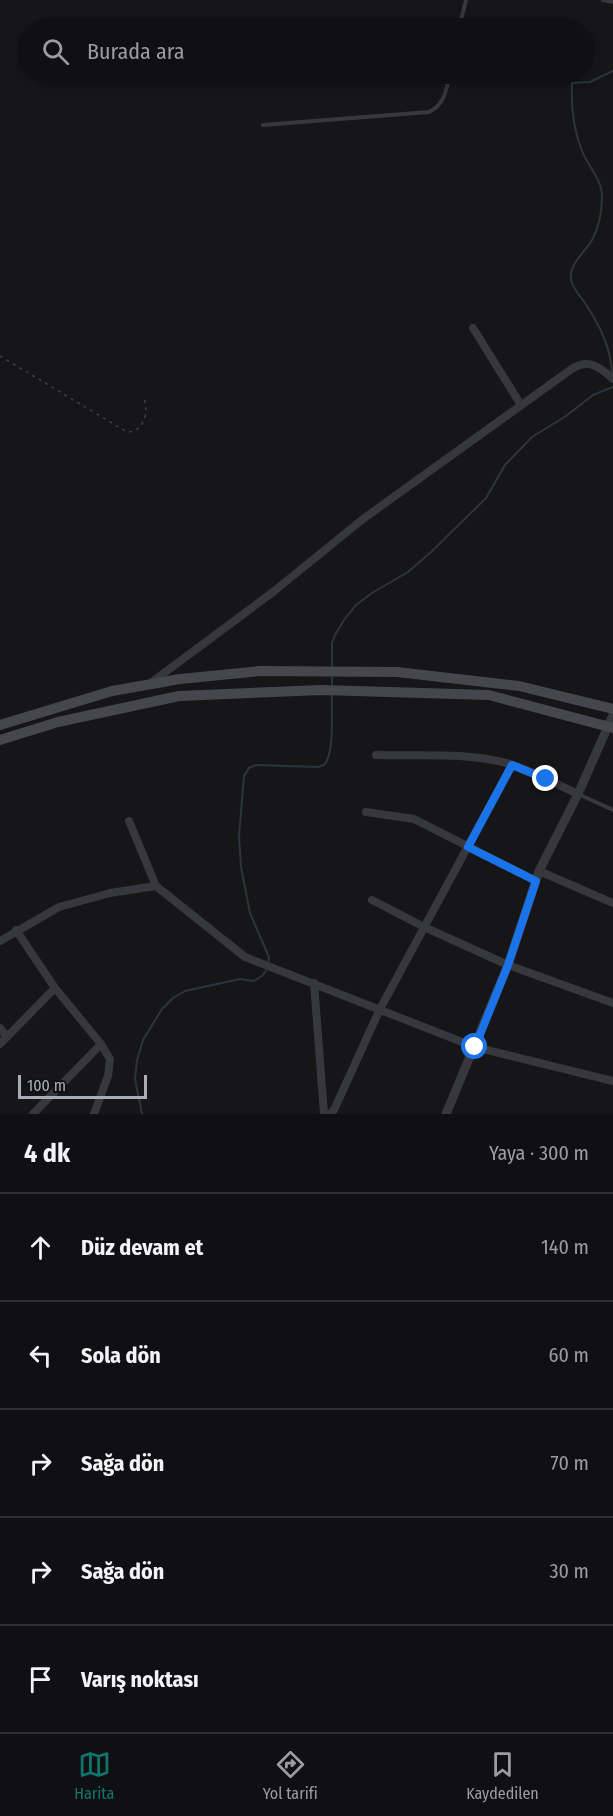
<!DOCTYPE html>
<html lang="tr">
<head>
<meta charset="utf-8">
<style>
	body { margin:0; font-family:"Fira Sans Condensed",sans-serif; background:#19191b; color:#f1f3f6 }
	.scale { position:absolute; left:18px; bottom:15px; width:129px; box-sizing:border-box; padding-left:6px; border:3px solid #a8adb8; border-top:0; font-size:16px; line-height:21px; white-space:nowrap; color:#a8adb8; -webkit-text-stroke:4px #111113; paint-order:stroke }
	.stop { position:absolute; width:18px; height:18px; margin:-14px; border:4px solid #1a73e8; border-radius:50%; background:#fff }
	.stop.end { background:#1a73e8; border-color:#fff; box-shadow:0 2px 6px #0008 }
	.list { margin:0; padding:0; list-style:none }
	h2 { display:flex; justify-content:space-between; align-items:center; height:78px; margin:0; padding:0 24px; font-size:26px }
	h2 small { font-size:20px; font-weight:400; color:#9c9d9f }
	.list li { display:grid; grid-template-columns:39px 1fr auto; gap:18px; align-items:center; box-sizing:border-box; height:108px; padding:0 24px; border-top:2px solid #303032 }
	.list b { display:block; font-size:22px; white-space:nowrap }
	.list em { font-size:20px; font-style:normal; color:#9c9d9f }
	.icon { flex:none; width:33px; height:33px; fill:none; stroke:currentColor; stroke-width:2; stroke-linecap:round; stroke-linejoin:round }
	.map { position:relative; flex:none; width:613px; height:1114px; overflow:hidden }
	.search { position:absolute; background:#101012; box-shadow:0 3px 15px #0003; left:18px; right:18px; top:18px; height:66px; display:flex; align-items:center; gap:15px; box-sizing:border-box; padding:0 21px; border-radius:33px; color:#9c9d9f; font-size:22px }
	.sheet { height:618px; background:#101012 }
	nav { display:flex; justify-content:space-around; align-items:center; box-sizing:border-box; height:84px; border-top:2px solid #303032; background:#101012; font-size:16px; color:#9c9d9f }
	nav a { display:grid; justify-items:center; gap:3px }
	nav .on { color:#0f766e }
	.map>svg:first-child { display:block }
</style>
</head>
<body>
<div class="map">
<svg width="613" height="1114" viewBox="0 0 613 1114">
	<rect width="100%" height="100%" fill="#161618"/>
	<g fill="none" stroke-linecap="round" stroke-linejoin="round">
		<path stroke="#2c353c" stroke-width="2" d="M612 375C611 347 600 326 585 303 580 296 572 288 571 279 569 264 585 252 592 240 599 227 602 211 602 196 602 180 588 166 582 151 573 129 571 106 572 83L590 82 613 71
			M332 666V643L335 635 344 620 356 605 372 593 408 572 431 552 486 498 505 465 532 437 566 416 593 395 613 387
			M332 685V677
			M142 1114 135 1079 137 1060 143 1040 162 1009 173 998 185 991 240 979 254 981 262 976 268 968 269 957 250 913 241 867 239 836 244 776 249 768 256 765 318 767 324 765C335 753 331 712 332 695"/>
		<path stroke="#3d3f44" stroke-width="1.5" stroke-dasharray="3 4.5" stroke-linecap="butt" d="M0 356 127 432C144 432 149 412 144 398"/>
		<path stroke="#37383d" stroke-width="4" d="M603 0 613 2
			M459 28 466 0
			M263 125 429 112C445 104 446 90 450 74
			M578 794 613 810"/>
		<path stroke="#37383d" stroke-width="8" d="M473 328 521 405
			M152 682 273 592 363 519 573 368C589 358 601 368 613 379
			M376 755C420 756 467 752 510 764 533 771 556 784 578 794
			M366 812 414 819 536 881
			M129 821 156 886 245 957 475 1047 613 1081
			M539 871 613 903
			M372 900 424 927 508 965 613 1003
			M16 930 55 988 101 1044 110 1059 108 1076 94 1114
			M0 941 59 907 110 893 156 886
			M314 983 324 1114
			M0 1028 7 1037
			M0 1044 55 988
			M33 1114 101 1044
			M330 1114 334 1110 380 1009 512 765"/>
		<path stroke="#37383d" stroke-width="9" d="M446 1114 508 965 539 871 578 794 613 715"/>
		<path stroke="#45474d" stroke-width="10" d="M0 725 112 691 180 679 260 671 397 672 519 686 613 709
			M0 740 58 722 179 696 322 690 489 695 613 728"/>
	</g>
	<g fill="none" stroke-linecap="round" stroke-linejoin="round">
		<path stroke="#1a73e8" stroke-width="8" d="M475 1047 508 965 536 881 468 847 512 765 546 779"/>
	</g>
</svg>
<div class="scale">100 m</div>
<div class="stop" style="left:475px;top:1047px"></div>
<div class="stop end" style="left:546px;top:779px"></div>
<div class="search"><svg class="icon" aria-label="search" viewBox="0 0 24 24"><circle cx="10" cy="10" r="6"/><path d="M15 15l6 6"/></svg>Burada ara</div>
</div>
<section class="sheet">
<h2>4 dk<small>Yaya · 300 m</small></h2>
<ul class="list">
<li><svg class="icon" aria-label="ahead" viewBox="0 0 24 24"><path d="M12 20V5M6 11l6-6 6 6"/></svg><div><b>Düz devam et</b></div><em>140 m</em></li>
<li><svg class="icon" aria-label="left" viewBox="0 0 24 24"><path d="M17 20v-9H6M10 6l-5 5 5 5"/></svg><div><b>Sola dön</b></div><em>60 m</em></li>
<li><svg class="icon" aria-label="right" viewBox="0 0 24 24"><path d="M7 20v-9h11M14 6l5 5-5 5"/></svg><div><b>Sağa dön</b></div><em>70 m</em></li>
<li><svg class="icon" aria-label="right" viewBox="0 0 24 24"><path d="M7 20v-9h11M14 6l5 5-5 5"/></svg><div><b>Sağa dön</b></div><em>30 m</em></li>
<li><svg class="icon" aria-label="arrive" viewBox="0 0 24 24"><path d="M6 21V4h12l-3 4 3 4H6"/></svg><div><b>Varış noktası</b></div></li>
</ul>
</section>
<nav>
<a class="on"><svg class="icon" aria-label="map" viewBox="0 0 24 24"><path d="M3 6l6-2 6 2 6-2v14l-6 2-6-2-6 2zM9 4v14M15 6v14"/></svg>Harita</a>
<a><svg class="icon" aria-label="directions" viewBox="0 0 24 24"><path d="M12 3l9 9-9 9-9-9zM9 14v-3h6M13 9l2 2-2 2"/></svg>Yol tarifi</a>
<a><svg class="icon" aria-label="saved" viewBox="0 0 24 24"><path d="M7 4h10v16l-5-4-5 4z"/></svg>Kaydedilen</a>
</nav>
</body>
</html>
